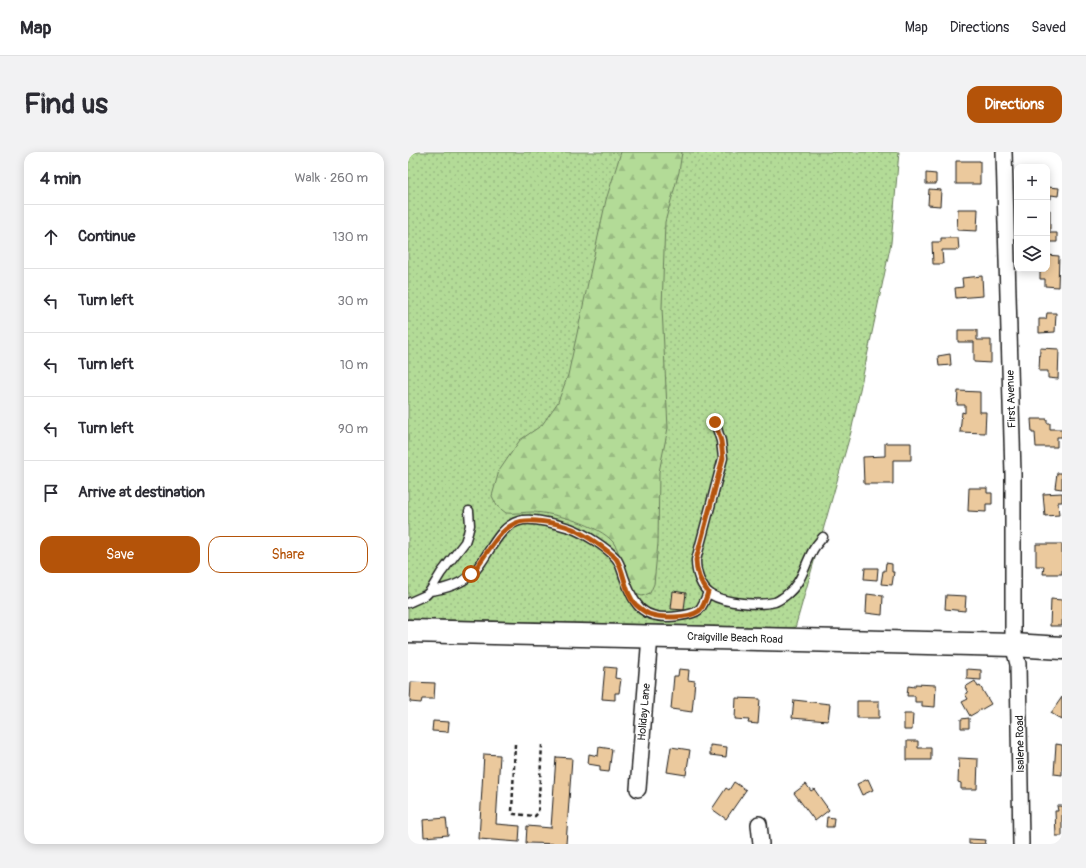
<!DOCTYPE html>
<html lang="en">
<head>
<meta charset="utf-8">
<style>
	body { margin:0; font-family:Pangolin,sans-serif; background:#f2f2f3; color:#2b2b33 }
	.controls { position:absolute; right:12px; top:12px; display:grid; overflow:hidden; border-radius:8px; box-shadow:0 2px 10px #0003 }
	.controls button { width:36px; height:36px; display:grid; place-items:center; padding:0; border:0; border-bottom:1px solid #e1e1e2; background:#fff; color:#2b2b33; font:20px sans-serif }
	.stop { position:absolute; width:12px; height:12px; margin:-9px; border:3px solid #b45309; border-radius:50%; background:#fff }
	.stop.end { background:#b45309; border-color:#fff; box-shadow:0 1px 4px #0008 }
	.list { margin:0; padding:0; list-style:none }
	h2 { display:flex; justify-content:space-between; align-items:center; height:52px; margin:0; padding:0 16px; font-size:17px }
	h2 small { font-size:13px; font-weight:400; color:#7c7c81 }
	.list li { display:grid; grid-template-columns:26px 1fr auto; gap:12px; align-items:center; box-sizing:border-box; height:64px; padding:0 16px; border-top:1px solid #e1e1e2 }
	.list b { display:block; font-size:15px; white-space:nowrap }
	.list em { font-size:13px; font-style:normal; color:#7c7c81 }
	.actions { display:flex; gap:8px; padding:12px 16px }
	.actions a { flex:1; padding:9px 0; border:1px solid #b45309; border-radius:12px; text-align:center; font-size:14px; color:#b45309 }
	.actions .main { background:#b45309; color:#fff }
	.icon { flex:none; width:22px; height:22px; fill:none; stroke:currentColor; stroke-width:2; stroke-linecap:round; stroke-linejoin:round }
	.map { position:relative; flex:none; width:654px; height:692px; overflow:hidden; border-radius:12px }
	header { display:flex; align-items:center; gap:24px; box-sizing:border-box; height:56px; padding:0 20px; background:#fff; border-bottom:1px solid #e1e1e2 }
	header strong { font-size:19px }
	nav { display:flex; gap:22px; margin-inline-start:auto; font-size:14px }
	.intro { display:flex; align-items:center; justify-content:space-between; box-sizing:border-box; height:96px; padding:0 24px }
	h1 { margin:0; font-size:28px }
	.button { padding:10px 18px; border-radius:12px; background:#b45309; color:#fff; font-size:14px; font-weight:700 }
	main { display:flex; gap:24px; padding:0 24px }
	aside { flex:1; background:#fff; border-radius:12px; box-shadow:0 2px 10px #0003 }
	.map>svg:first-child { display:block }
</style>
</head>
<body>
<header>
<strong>Map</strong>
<nav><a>Map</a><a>Directions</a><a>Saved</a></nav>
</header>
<div class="intro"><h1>Find us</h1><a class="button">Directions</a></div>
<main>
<aside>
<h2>4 min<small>Walk · 260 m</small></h2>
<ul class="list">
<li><svg class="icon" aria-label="ahead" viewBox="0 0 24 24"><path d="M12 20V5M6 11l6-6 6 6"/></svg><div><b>Continue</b></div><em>130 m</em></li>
<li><svg class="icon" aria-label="left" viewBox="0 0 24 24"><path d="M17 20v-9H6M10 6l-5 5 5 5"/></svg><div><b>Turn left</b></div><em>30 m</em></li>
<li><svg class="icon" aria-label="left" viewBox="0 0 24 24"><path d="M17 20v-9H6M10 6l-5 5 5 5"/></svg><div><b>Turn left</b></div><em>10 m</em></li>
<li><svg class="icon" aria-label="left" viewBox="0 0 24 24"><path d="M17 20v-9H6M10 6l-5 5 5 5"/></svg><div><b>Turn left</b></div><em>90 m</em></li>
<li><svg class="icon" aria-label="arrive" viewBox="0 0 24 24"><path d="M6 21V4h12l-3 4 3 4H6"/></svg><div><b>Arrive at destination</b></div></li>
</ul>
<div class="actions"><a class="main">Save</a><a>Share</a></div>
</aside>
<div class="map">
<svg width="654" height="692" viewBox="0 0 654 692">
	<defs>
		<pattern id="grass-dots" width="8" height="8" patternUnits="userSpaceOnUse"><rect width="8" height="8" fill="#b3db97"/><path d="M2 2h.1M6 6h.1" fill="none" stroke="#99bb82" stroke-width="1.8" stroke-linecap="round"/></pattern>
		<pattern id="forest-firs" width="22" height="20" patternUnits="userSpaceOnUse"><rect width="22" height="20" fill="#b3db97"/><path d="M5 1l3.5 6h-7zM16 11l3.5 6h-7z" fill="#99bb82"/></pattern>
	</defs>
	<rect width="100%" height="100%" fill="#fff"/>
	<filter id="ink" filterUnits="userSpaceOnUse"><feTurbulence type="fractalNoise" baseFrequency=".025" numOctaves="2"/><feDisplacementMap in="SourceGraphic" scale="8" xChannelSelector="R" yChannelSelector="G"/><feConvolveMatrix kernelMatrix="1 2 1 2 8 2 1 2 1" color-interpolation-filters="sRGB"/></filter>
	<g filter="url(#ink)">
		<path fill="url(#grass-dots)" stroke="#687c5a" d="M0 0H491L483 91 443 280 387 476 0 467Z"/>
		<path fill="url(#forest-firs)" stroke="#687c5a" d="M213 0H274L271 20 257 70 254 156 260 276 251 320 250 391 246 432 242 441 234 444C232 443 228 443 226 441 213 430 216 404 205 390 191 373 147 361 125 360 116 360 107 362 98 361L89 354 84 344 91 319 112 288 134 273 150 250 160 223 198 48Z"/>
		<path fill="#ebc99d" stroke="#1c1c1c" d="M548 9H572V32H548Z
			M518 21 528 22V32H518Z
			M639 35 651 36 650 44 643 43V47H639Z
			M521 37 533 38 532 54 520 53Z
			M550 57H570L569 79 549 78Z
			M639 58H642V81H649V90H639Z
			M533 86H550L551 98H534L535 112H525L524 90H533Z
			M639 103 651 104 650 135 637 134V127H632V117H639Z
			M574 124 575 144 548 146 547 136 555 135 554 126Z
			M639 161H648L647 180 631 181V167H638Z
			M550 178H569V188H583V211L566 210V190H550Z
			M632 196 651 197 650 227 640 226V219H631Z
			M542 202 543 213 531 214 530 204Z
			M550 239 572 240V260H578L577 281 552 280 554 260 557 261V253H549Z
			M623 267H639V271H642V277H654V285H649V295H628L627 281H624Z
			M477 291H503V308H485V332H456L455 305 477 304Z
			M649 321H654V337L647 336Z
			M561 336H579V341H584V352H578V360L560 359Z
			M654 341V350H650L651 363 637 364 635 342Z
			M628 392H654V422H635L636 414H628Z
			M478 411 484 412V420H486L484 433 473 432 475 419H477Z
			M457 416H470L469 428 456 427Z
			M265 439 278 441 276 458 263 457Z
			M459 442 475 444 474 463 458 461Z
			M538 443 558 444 557 459 537 457Z
			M643 447 654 448V474H642Z
			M197 515 208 516 207 526 213 527 211 541H207V548L194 547Z
			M271 517 281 518 280 528 287 529 284 560 263 557 266 524H270Z
			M559 517 573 518V528L559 527Z
			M567 529 570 535 572 534 583 552 562 564 554 550 560 547 557 542 560 541 557 535Z
			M3 530 27 531 26 547H14L13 551 2 550Z
			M507 532 528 533 527 555 514 554V550H507V544H499L500 534 507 535Z
			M654 545V568L643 561Z
			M328 546 352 547 350 572 340 571 341 568 327 567Z
			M386 548 422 552 420 569 384 566Z
			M449 549H471V566H449Z
			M496 562H505L504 578H496Z
			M561 566V576H553V567Z
			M25 569 41 570 40 580 24 579Z
			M499 589H510V596H523V608H499Z
			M648 592 654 593V623L646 622Z
			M302 593 319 595 318 605 302 603Z
			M191 595 204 597 201 620 192 619V614L180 612 181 602 190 604Z
			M263 595 282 598 278 623 259 620Z
			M76 602 92 603 88 672 112 674 111 690 71 687Z
			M148 605 164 606 158 692 118 691 119 674 143 676Z
			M551 606 570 607 569 637H553V631L550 630Z
			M460 627 465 638 454 643 449 632Z
			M326 630 338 638 318 667 304 657 318 636 321 638Z
			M398 632 403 639 406 637 421 658 407 669 386 641Z
			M649 654H654V684H648L647 659H650Z
			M419 665 426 666 425 675H418Z
			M38 666 40 683 16 685 15 668Z
			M561 687 578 688 577 692H561Z"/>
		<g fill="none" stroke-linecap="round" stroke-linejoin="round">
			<g stroke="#1c1c1c" stroke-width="11">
				<path id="service" d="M307 270 313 289 315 306 288 408C288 420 292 436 304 443 317 451 351 454 367 450 370 449 374 446 377 444 394 431 395 417 404 400 406 395 411 390 415 385
					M22 439C37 437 53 432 64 422 81 406 89 372 115 368 129 366 149 372 162 376 176 381 198 395 208 406 212 411 214 419 216 425 227 456 236 469 271 464 292 461 293 459 300 440
					M0 451 18 443 22 439 33 421 57 390 60 381 62 373 61 359"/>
			</g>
			<g stroke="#1c1c1c" stroke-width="18">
				<path id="minor" d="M596 0 605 322V493L610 512 613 692
					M230 637 242 484
					M351 672 353 692"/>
			</g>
			<g stroke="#1c1c1c" stroke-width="25">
				<path id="secondary" d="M0 479 605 493 654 496"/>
			</g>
			<path stroke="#1c1c1c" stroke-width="2.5" stroke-dasharray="4 3" stroke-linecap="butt" d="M107 592 104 660 106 662 127 664 130 661 134 593"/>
			<use href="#service" stroke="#fff" stroke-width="8"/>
			<use href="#minor" stroke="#fff" stroke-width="15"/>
			<use href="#secondary" stroke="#fff" stroke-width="22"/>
		</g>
	</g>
	<g fill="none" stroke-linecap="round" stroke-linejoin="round" filter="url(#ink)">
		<path stroke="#b45309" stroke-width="5" d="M63 422C76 408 88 380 106 372 119 365 151 371 165 377 177 383 188 390 198 398 202 401 207 404 209 408 217 422 217 442 228 453 232 456 236 460 241 462 253 466 280 467 291 459 296 455 298 446 300 440 292 430 288 420 288 408L315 306 313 289 307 270"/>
	</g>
	<g text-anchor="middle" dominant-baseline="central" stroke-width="3" stroke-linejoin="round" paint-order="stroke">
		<g font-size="11" fill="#1c1c1c" stroke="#fff">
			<text transform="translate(603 247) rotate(-92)">First Avenue</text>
			<text transform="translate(327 486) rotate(2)">Craigville Beach Road</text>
			<text transform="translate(236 560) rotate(-85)">Holiday Lane</text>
			<text transform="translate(612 592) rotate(-91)">Isalene Road</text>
		</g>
	</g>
</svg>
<div class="controls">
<button>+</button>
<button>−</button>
<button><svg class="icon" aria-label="layers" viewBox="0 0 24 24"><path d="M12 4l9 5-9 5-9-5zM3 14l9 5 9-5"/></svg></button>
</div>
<div class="stop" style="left:63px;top:422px"></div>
<div class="stop end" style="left:307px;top:270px"></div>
</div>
</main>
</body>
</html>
